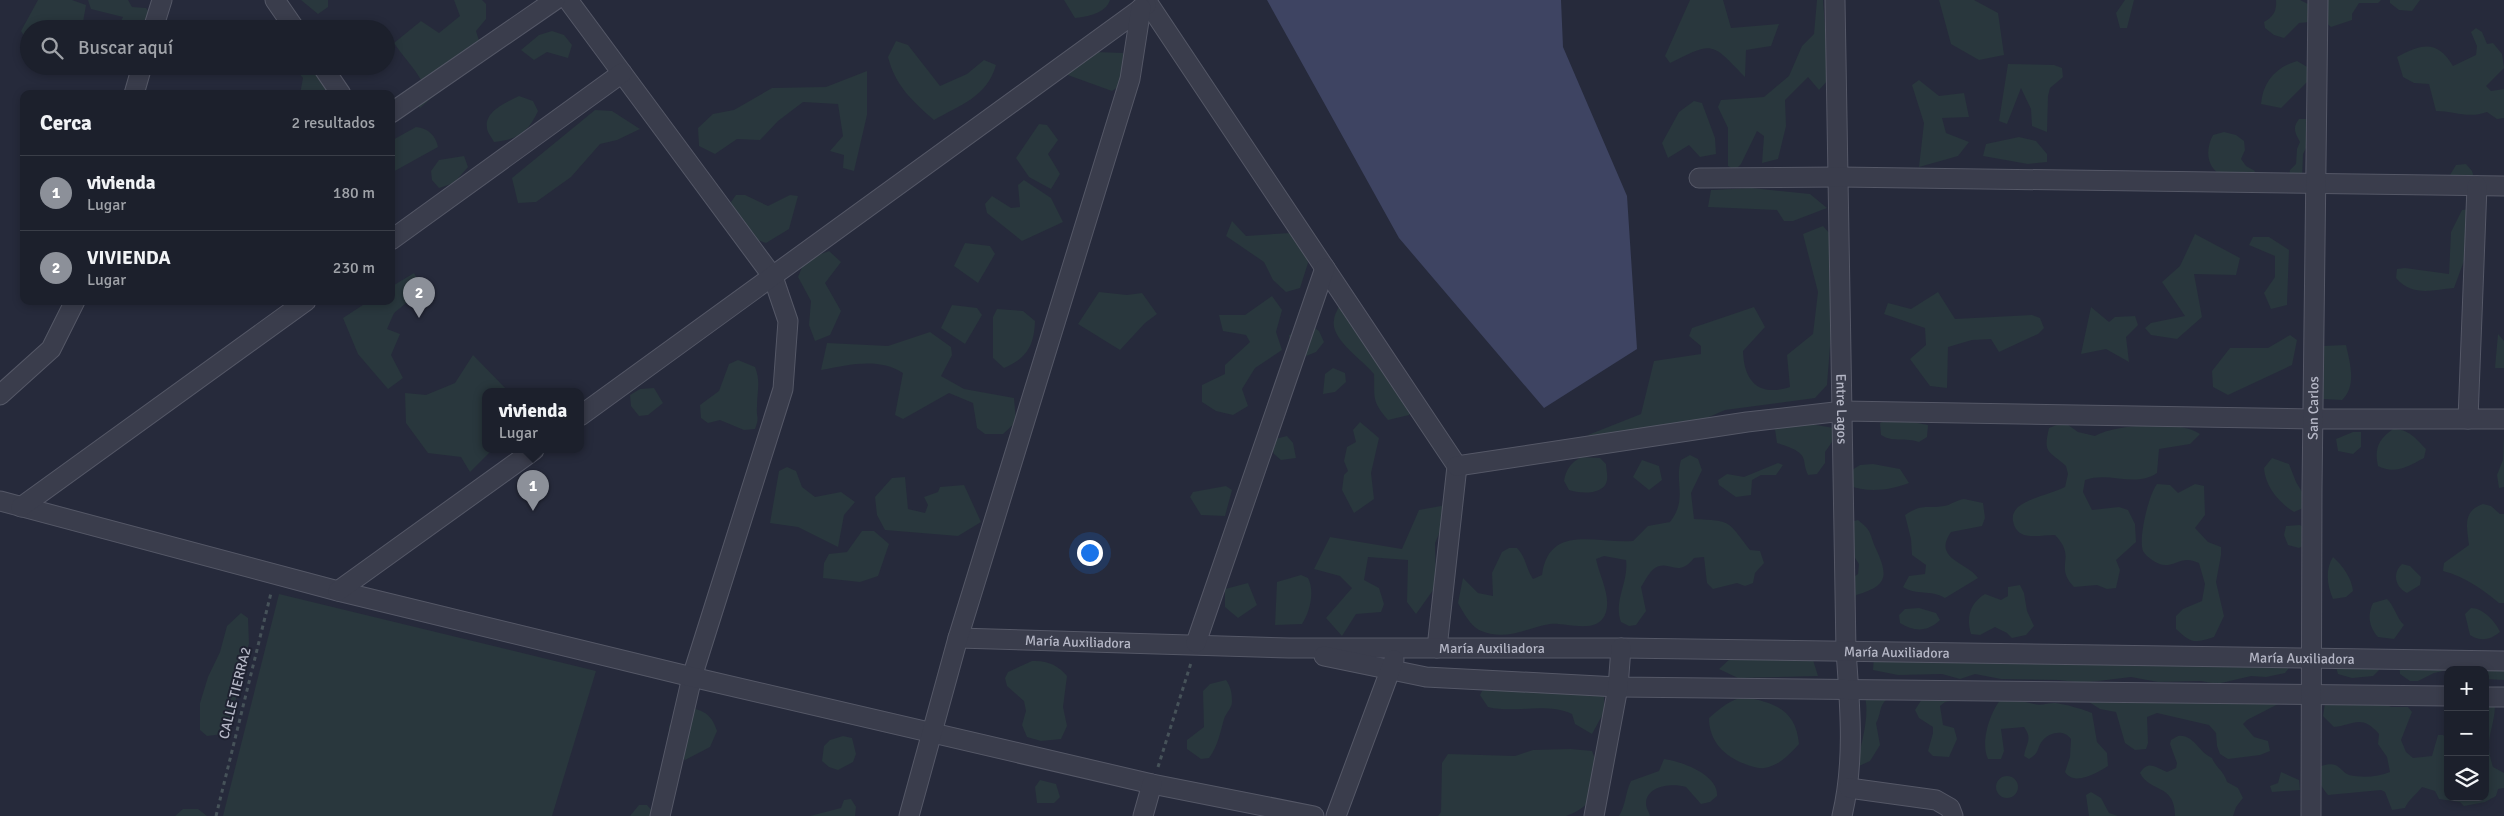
<!DOCTYPE html>
<html lang="es">
<head>
<meta charset="utf-8">
<style>
	body { margin:0; font-family:Signika,sans-serif; background:#252834; color:#f1f3f6 }
	.controls { position:absolute; right:15px; bottom:15px; display:grid; overflow:hidden; border-radius:10px; box-shadow:0 2px 8px #0003 }
	.controls button { width:45px; height:45px; display:grid; place-items:center; padding:0; border:0; border-bottom:1px solid #3a3e48; background:#1c202c; color:#f1f3f6; font:25px sans-serif }
	.you { position:absolute; left:1089px; top:552px; width:18px; height:18px; margin:-12px; border:4px solid #fff; border-radius:50%; background:#1a73e8; box-shadow:0 0 0 8px #1a73e833 }
	.badge { display:grid; place-items:center; width:32px; height:32px; border-radius:50%; background:#8c9099; color:#fff; font-size:16px; font-weight:700 }
	.pin { position:absolute; translate:-50% -41px; filter:drop-shadow(0 1px 2px #0008) }
	.pin::after { content:''; position:absolute; top:26px; width:18px; height:15px; background:inherit; clip-path:polygon(0 0,100% 0,50% 100%) }
	.popup { position:absolute; left:482px; top:388px; width:102px; height:65px; box-sizing:border-box; display:grid; place-content:center; border-radius:10px; background:#1c202c; filter:drop-shadow(0 1px 4px #0005); font-size:16px; white-space:nowrap; color:#a0a3a9 }
	.popup b { font-size:19px; color:#f1f3f6 }
	.popup::after { content:''; position:absolute; left:50%; top:100%; margin-left:-10px; border:10px solid transparent; border-top-color:#1c202c }
	.list { margin:0; padding:0; list-style:none }
	h2 { display:flex; justify-content:space-between; align-items:center; height:65px; margin:0; padding:0 20px; font-size:21px }
	h2 small { font-size:16px; font-weight:400; color:#a0a3a9 }
	.list li { display:grid; grid-template-columns:32px 1fr auto; gap:15px; align-items:center; box-sizing:border-box; height:75px; padding:0 20px; border-top:1px solid #3a3e48 }
	.list b { display:block; font-size:19px; white-space:nowrap }
	.list p { margin:0; font-size:16px; white-space:nowrap; color:#a0a3a9 }
	.list em { font-size:16px; font-style:normal; color:#a0a3a9 }
	.icon { flex:none; width:28px; height:28px; fill:none; stroke:currentColor; stroke-width:2; stroke-linecap:round; stroke-linejoin:round }
	.map { position:relative; flex:none; width:2504px; height:816px; overflow:hidden }
	.search { position:absolute; background:#1c202c; box-shadow:0 2px 8px #0003; left:20px; top:20px; width:375px; height:55px; display:flex; align-items:center; gap:12px; box-sizing:border-box; padding:0 18px; border-radius:28px; color:#a0a3a9; font-size:19px }
	.panel { position:absolute; background:#1c202c; box-shadow:0 2px 8px #0003; left:20px; top:90px; width:375px; height:215px; border-radius:10px }
	.map>svg:first-child { display:block }
</style>
</head>
<body>
<div class="map">
<svg width="2504" height="816" viewBox="0 0 2504 816">
	<rect width="100%" height="100%" fill="#262a3b"/>
	<path fill="#29373d" d="M38 0H72L86 5 83 22 72 26V29H29V44L21 31Z
		M88 0H128L132 7 146 8 156 21 147 29H117L123 17 91 9Z
		M301 0H328V7L318 14Z
		M454 0H482L486 4V19L476 31 483 53 420 108 410 94 422 82C415 68 403 57 394 43L421 21 439 33 460 16Z
		M1064 0H1110C1106 13 1087 17 1075 18Z
		M1690 0H1723L1731 28 1779 24 1771 46 1746 50 1745 77C1711 42 1714 41 1670 63L1665 56Z
		M1817 0H1823L1829 79 1819 90 1808 77 1785 100 1786 126 1778 159 1762 163 1764 136 1757 131 1741 164 1735 170 1728 166V128L1718 107 1721 100 1764 97 1789 76 1802 46 1814 34Z
		M1939 0H1974L1998 13 2004 55 1979 60 1951 44Z
		M2125 0H2134L2127 28H2120L2116 13Z
		M2276 0H2300L2312 6 2310 22 2299 23 2284 38 2274 35 2265 28 2264 22C2273 17 2277 11 2276 0Z
		M2326 0H2381L2378 3H2359L2352 14V20L2331 27 2323 20Z
		M2390 0H2420L2412 11 2399 10 2390 3Z
		M2476 28 2482 32 2487 44 2493 43 2502 54 2504 68 2486 86 2491 91 2504 89V118L2497 119 2487 112C2468 119 2455 111 2436 111L2429 84 2414 83 2403 77 2397 57C2421 44 2437 39 2453 66L2476 55 2477 46 2471 32Z
		M552 31 564 35 572 45 568 58 547 52 534 60 521 50 539 35Z
		M896 41 908 45 940 86 967 74 984 60 996 65C987 97 960 105 934 120 912 101 895 85 888 57Z
		M1096 52 1123 53 1130 79 1112 91 1065 74Z
		M2297 61 2309 68 2312 77 2281 108 2261 104C2263 82 2276 67 2297 61Z
		M2008 64 2054 65 2062 68 2063 77 2050 88 2048 96 2047 132 2032 126 2031 109 2021 88 2007 124 1999 121Z
		M293 66H322L332 94H300L303 78Z
		M867 71V115L854 171 843 168 844 155 830 151 843 136 838 104 803 102 778 121 760 140 737 139 715 154 699 146 698 128 713 114 734 110 772 88 826 87Z
		M1919 80 1939 96 1964 93 1969 117 1942 118 1946 133 1969 142 1958 156 1919 167 1924 123 1912 85Z
		M519 96 533 101 538 111C527 134 518 139 494 142 492 138 487 132 487 128 484 111 507 102 519 96Z
		M1694 101 1702 103 1715 138 1716 154 1700 157 1689 145 1668 158 1662 143 1679 112Z
		M595 110 612 111 640 129 617 140 600 144 571 177 536 202 518 203 512 178Z
		M2299 119H2311L2306 148 2303 154 2302 180 2289 177 2290 170 2296 164 2297 149 2300 142C2295 133 2292 128 2299 119Z
		M1039 124 1047 125 1058 140 1048 154 1060 174 1051 189 1029 177 1016 158Z
		M416 127C428 128 436 136 438 147L391 173V141Z
		M2224 132 2236 135 2244 141 2245 150 2241 159 2246 166 2255 171 2253 180C2244 179 2232 179 2224 176 2206 169 2205 150 2213 135Z
		M2019 137 2036 141 2047 154V162L2028 164 1983 156 1986 144Z
		M464 156 468 167 454 183 439 188 432 180 431 171 439 160Z
		M2466 164 2472 171 2474 178 2451 180 2450 175 2456 165Z
		M1024 180 1051 198 1063 222 1022 241 987 213 985 204 992 196 1011 208 1020 207 1018 185Z
		M1752 188 1810 194 1827 208 1793 221H1784L1777 210 1708 207 1711 190Z
		M736 195H745L768 206 790 195 798 196 789 229 766 243 739 234 731 202Z
		M2471 209 2478 223 2454 288C2433 290 2412 297 2396 278L2397 269 2405 268 2449 274 2451 232 2462 210Z
		M1232 221 1246 236 1290 233 1305 246 1308 263 1300 288 1286 292 1273 280 1264 262 1226 236Z
		M1823 226 1838 243 1827 385 1815 398 1725 410 1652 442 1602 450 1588 435 1641 414 1654 361 1701 354V346L1689 336 1692 328 1754 307 1765 327 1743 351C1744 382 1759 397 1790 387L1787 355 1813 334 1818 292 1803 234Z
		M2195 234 2240 258 2236 275 2194 274 2202 317 2177 339 2151 335 2145 328 2151 323 2185 316 2162 282 2180 266Z
		M2253 237H2269L2289 250 2287 305 2271 309 2264 293 2275 277V256L2249 245Z
		M965 243 990 246 995 254 978 283 954 266Z
		M829 251 841 262 825 283 841 311 830 335 815 341 809 325 811 301 798 277 805 260Z
		M414 273 423 289 394 313 387 329 400 334 391 355 403 378 388 389 358 354 343 318 369 301H391V287Z
		M1099 292 1127 295 1142 293 1157 314 1145 323 1120 350 1078 324Z
		M1938 292 1955 319 2032 315 2040 318 2044 328 2038 334 1999 352 1991 339 1972 340 1948 347 1947 388 1930 386 1910 359 1926 345 1925 328 1884 314 1888 303 1911 309Z
		M1272 296 1282 310 1276 332 1282 350 1255 368 1242 389 1248 406 1233 415 1216 411 1202 402V385L1225 374V365L1250 342 1246 335 1223 331 1219 315H1245Z
		M952 305 977 308 982 315 965 344 941 328Z
		M1339 305 1412 409 1409 415 1388 420C1371 400 1375 398 1374 374 1363 360 1330 339 1334 320 1334 315 1338 310 1339 305Z
		M2091 307 2109 322 2115 317 2135 316 2138 325 2126 337 2129 362 2106 349 2081 354Z
		M997 309 1023 311 1035 321C1034 346 1027 358 1004 368L993 358V317Z
		M1312 326 1319 331 1324 342 1316 352 1306 356 1290 346 1289 335Z
		M930 332 951 347 952 355 941 376 964 389 1014 398 1016 422 1003 434H985L977 428 973 403 949 393 903 419 895 415 903 373C878 357 849 365 821 370L827 343 888 346Z
		M2498 334 2504 341V368H2495Z
		M2290 335 2297 340 2292 365 2228 395 2213 387 2212 371 2230 348H2268Z
		M2346 345C2350 363 2357 386 2342 400L2323 399 2316 384 2322 346Z
		M473 355 509 392H486V450H492L470 472 461 457 428 453 406 423 405 393 426 395 455 383Z
		M738 360 755 367C761 382 757 391 757 407 756 418 760 416 755 429L744 430 720 420 708 423 701 418 700 405 719 391 729 364Z
		M1333 368 1345 373 1346 382 1335 392 1323 394 1325 374Z
		M654 388 663 403 648 415 639 416 631 406 630 395 640 389Z
		M1891 418 1928 425 1927 437 1919 442C1905 437 1894 443 1881 435L1880 423Z
		M1360 422 1379 438 1371 473 1374 499 1354 513 1342 490 1344 475 1348 471 1344 461 1347 447 1356 442 1353 430Z
		M2064 422 2078 432 2095 436C2117 424 2179 420 2200 434L2190 444 2159 449 2157 473C2135 488 2109 471 2085 480L2083 492 2092 510 2119 507 2128 510 2135 524 2136 542 2116 560 2120 570 2116 588 2107 589 2097 585 2074 587C2053 565 2078 559 2055 535 2038 535 2017 542 2013 521 2012 515 2014 511 2018 507 2031 497 2051 494 2065 487L2068 474 2066 466C2048 450 2043 454 2049 428Z
		M1804 423 1834 428 1837 435 1825 452V463L1817 474 1808 475C1805 468 1805 466 1804 460 1802 450 1785 446 1777 443L1775 429 1784 424Z
		M2393 429C2409 429 2415 438 2426 449L2424 458C2409 466 2395 475 2378 466 2374 448 2379 439 2393 429Z
		M2353 432H2361V447L2353 454 2338 451 2336 439Z
		M2504 434V487L2499 488 2497 475 2503 460Z
		M1287 436 1293 443 1296 458 1281 460 1274 454 1271 445 1275 439Z
		M1690 455 1698 459 1702 470 1691 493 1694 519C1732 521 1727 520 1750 550L1760 551 1764 563 1755 573 1753 583 1745 586 1737 583 1713 589 1707 583 1704 557 1694 558C1677 579 1670 559 1655 568 1649 572 1645 581 1641 587L1646 611 1636 625 1629 626 1621 622C1613 601 1629 582 1626 560L1604 556 1596 559C1599 575 1611 595 1606 612 1599 636 1566 622 1550 624 1526 628 1506 642 1479 630 1470 625 1463 612 1458 603L1463 578 1478 593 1493 596 1492 573 1502 552 1509 548H1517C1526 557 1526 569 1533 579L1542 575C1549 523 1597 544 1633 541L1648 526 1670 522C1688 499 1674 483 1681 460Z
		M1581 457 1600 458 1606 464C1606 469 1608 475 1607 480 1605 495 1580 494 1569 490L1564 481C1566 469 1571 463 1581 457Z
		M2272 458 2289 464 2296 482 2310 505 2294 512C2279 503 2265 486 2264 468Z
		M1642 460 1659 466 1662 480 1649 490 1633 477Z
		M1778 463 1783 465 1776 475H1761L1752 480 1751 495 1736 497 1719 485 1718 480 1727 474 1744 477Z
		M1873 464 1900 469 1909 483C1891 490 1869 493 1850 486L1847 473 1860 465Z
		M787 467 796 471 802 487 815 497 841 492 855 502 844 515 838 547 798 527 770 523 779 471Z
		M905 477 908 509 925 513 928 505 924 497 938 492 940 487 964 485 981 522 958 536 885 530 877 515 875 497 892 478Z
		M2157 484 2170 485 2178 493 2195 484 2204 486 2205 515 2195 528 2208 542 2221 547V555L2216 582 2224 616 2214 637C2194 643 2192 644 2176 629V616L2183 609 2202 601 2205 584 2199 563C2183 555 2178 565 2165 565 2158 565 2146 557 2143 551 2138 538 2149 494 2157 484Z
		M1226 486 1232 490 1225 516 1201 515 1190 497 1193 492Z
		M1964 499 1983 503 1985 518 1982 526 1951 532C1932 559 1967 562 1978 578L1945 598C1930 589 1917 596 1903 587L1909 576 1925 574 1926 565 1912 555 1911 539 1905 515C1923 503 1925 509 1944 506 1951 505 1956 500 1964 499Z
		M1452 504 1435 543 1436 586 1416 614 1407 602 1408 560 1368 557 1364 580 1379 588 1384 604 1381 612 1356 614 1342 636 1326 618 1352 588 1340 576 1314 569 1330 537 1402 549 1419 510Z
		M2483 504 2491 506 2500 514H2504V603H2499C2482 589 2464 576 2443 571L2444 563 2469 545C2467 528 2462 511 2483 504Z
		M1858 520C1873 532 1869 533 1876 549 1889 577 1887 586 1856 595L1855 605 1850 612 1843 584 1858 574 1859 564 1846 544 1850 522Z
		M2300 525 2309 531 2307 544 2299 548 2288 545 2284 535 2286 526Z
		M862 531H874L889 544 878 576 860 582 823 578 824 563 829 554 847 552Z
		M2333 557C2342 565 2352 578 2353 591L2346 597 2333 599C2327 585 2325 570 2333 557Z
		M2402 564 2410 566 2421 577 2420 585 2407 593C2395 587 2392 573 2402 564Z
		M1301 575 1308 578C1315 591 1310 612 1302 624L1275 625 1277 582Z
		M1248 583 1257 605 1238 618 1225 607V589Z
		M2020 585 2024 593 2027 611 2034 626 2026 635 2012 638 2007 633 1995 627 1980 635 1971 634C1966 617 1970 603 1985 594L2001 600 2008 596V587Z
		M279 594 596 671 552 816H223Z
		M2387 599C2395 607 2396 617 2404 625L2394 639 2378 637C2369 627 2367 615 2373 603Z
		M1919 608 1936 613 1940 620C1928 632 1914 632 1900 623L1899 615 1905 609Z
		M2471 608C2483 608 2496 622 2500 632 2490 640 2481 642 2470 635L2465 614Z
		M241 613 248 618 249 644 236 677V711L223 734 207 736 200 730V703L208 677 220 652 227 626Z
		M2031 644 2289 660V668L2285 673 2266 677 2251 676 2217 684 2201 681 2158 682 2131 677 2082 683 2059 680 2001 679 1975 674 1960 679 1942 674 1898 675 1873 670 1874 656Z
		M1732 657 1813 660 1818 676 1738 678 1719 669Z
		M2504 659V680L2485 679V670H2448L2434 673 2418 681H2410L2400 674 2399 663Z
		M1032 661C1047 660 1058 665 1067 676L1063 707 1067 726 1061 739 1041 741 1027 737 1022 725 1026 711 1024 701 1007 686 1005 678 1008 672Z
		M2335 664 2377 665 2379 670 2373 676 2352 678 2338 674Z
		M1226 680C1231 687 1232 693 1232 702 1232 708 1226 713 1224 719 1220 733 1218 746 1209 758L1201 759 1187 749V740L1204 727 1203 691 1210 684Z
		M1491 687 1604 695V712L1592 734 1575 724 1572 714C1544 702 1515 714 1488 707L1480 695 1482 691Z
		M1864 694 1887 699C1879 705 1881 715 1876 723L1880 745 1870 761 1859 766 1857 763C1861 745 1871 713 1864 694Z
		M1745 697C1775 703 1796 710 1799 744 1790 754 1779 766 1764 768 1758 769 1751 766 1745 764 1724 756 1709 741 1709 718 1721 708 1730 699 1745 697Z
		M2003 697C2014 699 2024 702 2034 704 2041 706 2048 703 2054 703 2061 703 2086 710 2092 713L2097 742 2107 753 2108 766C2098 772 2075 787 2065 772L2070 757 2071 739C2064 729 2050 732 2043 740 2036 748 2041 752 2029 759L2024 756C2026 743 2033 739 2024 727L2001 729 2004 751 2001 759H1988C1980 743 1990 710 2003 697Z
		M2485 698 2495 703C2495 730 2483 738 2493 767L2504 773V788L2498 789 2496 796 2485 802 2464 806 2460 802 2439 799 2435 791 2422 787C2416 795 2408 800 2405 808L2392 810 2385 792 2381 790 2328 795C2321 786 2314 777 2321 766 2340 760 2340 772 2349 775 2362 778 2378 777 2390 772L2387 757 2378 744 2379 734C2361 713 2352 726 2334 727L2323 716 2325 703 2383 702 2391 707H2408L2412 712 2401 740 2406 752 2413 758 2432 756 2438 735H2443L2447 739 2448 797H2485Z
		M1922 699H1960L1945 702 1940 706 1943 725 1954 728 1957 739 1949 757 1933 756 1928 751 1933 733V727L1919 718 1915 710Z
		M2089 699 2284 701 2247 720 2243 724 2254 737 2268 741 2270 751 2260 755 2228 759 2220 754 2217 746 2216 733 2209 725 2157 713 2147 717 2148 743 2146 749 2135 750 2125 743 2116 712 2100 709 2089 702Z
		M691 708C706 711 712 716 717 731L710 747 685 760 670 748 669 726 683 711Z
		M843 736 852 738 856 754 853 762 838 770 829 767 822 761 824 746 830 740Z
		M2178 736C2194 734 2199 753 2212 758 2216 768 2224 771 2227 782L2238 788 2243 798 2236 807 2233 816H2175C2175 783 2150 793 2140 773 2148 759 2157 768 2167 772L2176 768 2177 763 2170 744 2171 740Z
		M1571 749 1592 751C1604 779 1597 806 1566 816H1438L1441 812 1442 763 1448 754 1515 756 1533 750Z
		M1664 759C1681 761 1719 775 1717 796L1710 802 1701 804 1686 787C1673 783 1646 785 1646 804 1646 808 1649 812 1650 816H1619C1626 805 1625 793 1631 781L1659 771Z
		M2281 772 2299 780 2300 790 2272 792 2270 786 2278 783Z
		M1996 787a11 11 0 1 1 22 0a11 11 0 1 1-22 0Z
		M1040 780 1056 784 1060 797 1054 803H1037L1035 787Z
		M2091 792 2101 798 2109 813 2118 816H2089L2086 795Z
		M851 799 856 807 855 816H810L841 808 844 800Z
		M639 805H647L657 816H630Z
		M183 809H198L207 816H175Z"/>
	<path fill="#3e4462" d="M1267 0H1561L1563 47 1627 196 1637 349 1544 408 1399 238Z"/>
	<g fill="none" stroke-linecap="round" stroke-linejoin="round">
		<g stroke="#555867" stroke-width="21">
			<g id="minor">
				<path d="M275 0 295 29"/>
				<path d="M568 0 773 277 788 321 783 389 692 677 660 816"/>
				<path d="M1146 0 1457 466 1437 648"/>
				<path id="s1" d="M1835 0 1846 651C1850 706 1855 761 1842 816"/>
				<path d="M153 29 162 0"/>
				<path d="M322 66 341 94"/>
				<path d="M134 94 142 66"/>
				<path d="M391 113 555 0"/>
				<path d="M1699 178 1840 177 2504 186"/>
				<path d="M391 240 622 73"/>
				<path d="M0 395 51 349 75 301"/>
				<path d="M580 416 1146 5"/>
				<path d="M2468 419 2477 186"/>
				<path d="M1457 466 1747 422 1843 411 2313 419H2504"/>
				<path d="M0 501 338 591 692 677 1152 784 1314 816"/>
				<path d="M21 507 306 301"/>
				<path d="M338 591 534 450"/>
				<path id="s2" d="M958 638 1289 648H1621L2504 661"/>
				<path d="M1196 643 1325 268"/>
				<path d="M1324 656 1426 677 1618 687 2448 696"/>
				<path d="M2485 697H2504"/>
				<path d="M1849 788 1936 800 1950 808 1953 816"/>
				<path d="M909 816 958 638 1130 79 1141 8"/>
				<path d="M1143 816 1152 784"/>
				<path d="M1336 816 1394 660"/>
				<path d="M1594 816 1618 687 1621 648"/>
				<path id="s3" d="M2311 816 2312 489 2318 0"/>
			</g>
		</g>
		<path stroke="#465259" stroke-width="3" stroke-dasharray="4 4" stroke-linecap="butt" d="M1158 767 1191 663
			M216 816 271 593"/>
		<use href="#minor" stroke="#3a3d4c" stroke-width="19"/>
	</g>
	<g text-anchor="middle" dominant-baseline="central" stroke-width="4" stroke-linejoin="round" paint-order="stroke">
		<g font-size="14" fill="#b6b8c7" stroke="#1f2231">
			<text stroke="none"><textPath href="#s3" startOffset="408">San Carlos</textPath></text>
			<text stroke="none"><textPath href="#s1" startOffset="409">Entre Lagos</textPath></text>
			<text stroke="none"><textPath href="#s2" startOffset="120">María Auxiliadora</textPath></text>
			<text stroke="none"><textPath href="#s2" startOffset="534">María Auxiliadora</textPath></text>
			<text stroke="none"><textPath href="#s2" startOffset="939">María Auxiliadora</textPath></text>
			<text stroke="none"><textPath href="#s2" startOffset="1344">María Auxiliadora</textPath></text>
			<text transform="translate(235 693) rotate(-76)">CALLE TIERRA2</text>
		</g>
	</g>
</svg>
<div class="controls">
<button>+</button>
<button>−</button>
<button><svg class="icon" aria-label="layers" viewBox="0 0 24 24"><path d="M12 4l9 5-9 5-9-5zM3 14l9 5 9-5"/></svg></button>
</div>
<div class="you"></div>
<div class="pin badge" style="left:533px;top:511px">1</div>
<div class="popup"><b>vivienda</b>Lugar</div>
<div class="pin badge" style="left:419px;top:318px">2</div>
<div class="search"><svg class="icon" aria-label="search" viewBox="0 0 24 24"><circle cx="10" cy="10" r="6"/><path d="M15 15l6 6"/></svg>Buscar aquí</div>
<section class="panel">
<h2>Cerca<small>2 resultados</small></h2>
<ul class="list">
<li><span class="badge">1</span><div><b>vivienda</b><p>Lugar</p></div><em>180 m</em></li>
<li><span class="badge">2</span><div><b>VIVIENDA</b><p>Lugar</p></div><em>230 m</em></li>
</ul>
</section>
</div>
</body>
</html>
